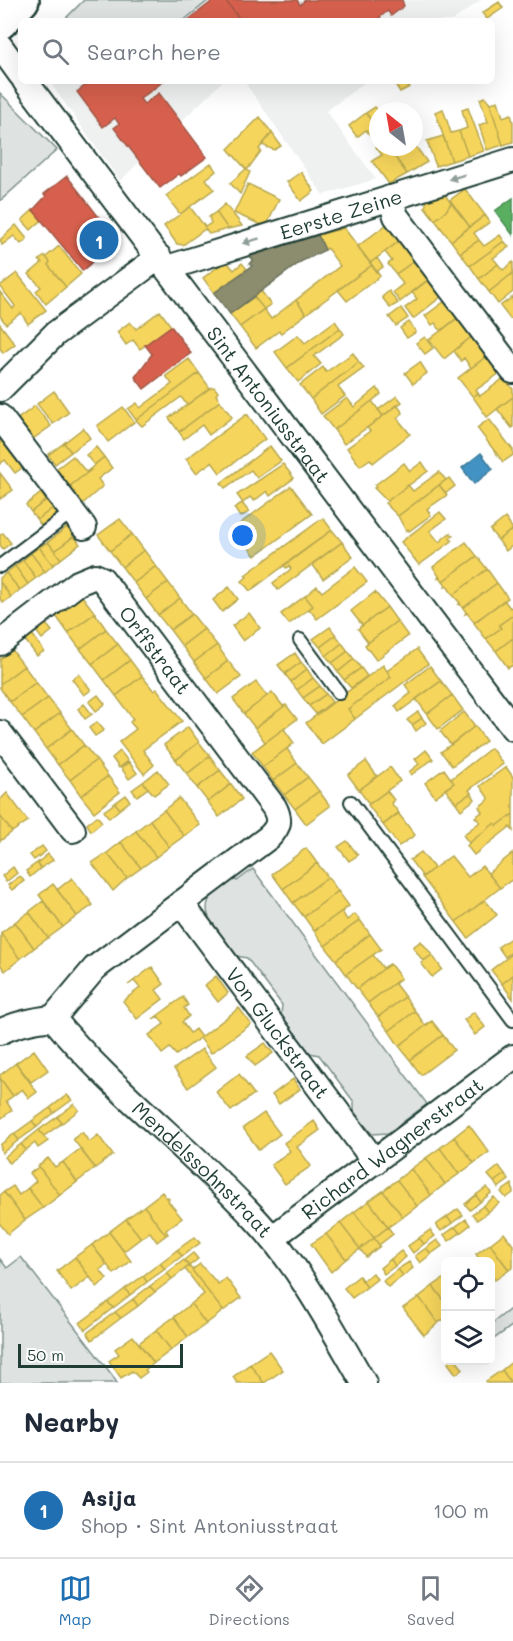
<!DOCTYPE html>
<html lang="en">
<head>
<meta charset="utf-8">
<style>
	body { margin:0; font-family:Mali,sans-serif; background:#f2f2f3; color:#1f2937 }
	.controls { position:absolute; right:18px; bottom:18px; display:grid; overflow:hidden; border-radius:9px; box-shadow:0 6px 24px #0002 }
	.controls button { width:54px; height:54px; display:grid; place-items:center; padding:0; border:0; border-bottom:2px solid #e0e1e3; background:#fff; color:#1f2937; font:30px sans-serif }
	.compass { position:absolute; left:369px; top:102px; width:54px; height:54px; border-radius:50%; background:#fff; box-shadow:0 6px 24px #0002; rotate:329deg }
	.scale { position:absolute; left:18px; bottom:15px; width:165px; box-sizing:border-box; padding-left:6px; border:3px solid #1f3d34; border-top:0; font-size:16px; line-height:21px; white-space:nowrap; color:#1f3d34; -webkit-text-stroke:4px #fff; paint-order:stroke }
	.you { position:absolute; left:243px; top:536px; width:21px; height:21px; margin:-15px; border:4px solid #fff; border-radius:50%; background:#1a73e8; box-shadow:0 0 0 9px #1a73e833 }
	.badge { display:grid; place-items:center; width:39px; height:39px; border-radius:50%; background:#1f6fb2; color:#fff; font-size:20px; font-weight:700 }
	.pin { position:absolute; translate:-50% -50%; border:3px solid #fff; box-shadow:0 2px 6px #0006 }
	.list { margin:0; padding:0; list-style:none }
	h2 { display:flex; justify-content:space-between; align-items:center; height:78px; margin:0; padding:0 24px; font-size:26px }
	h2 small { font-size:20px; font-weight:400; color:#747a83 }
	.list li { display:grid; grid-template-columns:39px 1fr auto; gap:18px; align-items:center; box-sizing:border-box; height:96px; padding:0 24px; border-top:2px solid #e0e1e3 }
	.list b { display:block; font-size:22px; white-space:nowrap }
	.list p { margin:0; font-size:20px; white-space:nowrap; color:#747a83 }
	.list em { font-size:20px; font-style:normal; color:#747a83 }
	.icon { flex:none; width:33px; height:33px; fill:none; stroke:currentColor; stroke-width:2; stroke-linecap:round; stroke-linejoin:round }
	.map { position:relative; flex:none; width:513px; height:1383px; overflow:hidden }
	.search { position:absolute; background:#fff; box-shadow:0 6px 24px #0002; left:18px; right:18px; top:18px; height:66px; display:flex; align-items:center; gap:15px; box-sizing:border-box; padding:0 21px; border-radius:9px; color:#747a83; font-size:22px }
	.sheet { height:174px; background:#fff }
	nav { display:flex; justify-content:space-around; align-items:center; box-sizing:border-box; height:84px; border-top:2px solid #e0e1e3; background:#fff; font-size:16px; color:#747a83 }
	nav a { display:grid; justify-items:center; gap:3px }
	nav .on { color:#1f6fb2 }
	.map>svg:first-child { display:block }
</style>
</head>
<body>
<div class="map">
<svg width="513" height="1383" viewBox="0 0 513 1383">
	<rect width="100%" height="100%" fill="#fff"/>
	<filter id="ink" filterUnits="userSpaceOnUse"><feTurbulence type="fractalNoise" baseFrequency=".0167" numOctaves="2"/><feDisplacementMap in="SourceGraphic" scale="12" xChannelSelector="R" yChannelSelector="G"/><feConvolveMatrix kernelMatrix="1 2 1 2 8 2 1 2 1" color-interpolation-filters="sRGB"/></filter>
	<g filter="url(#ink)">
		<path fill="#eef1f0" d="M94 0H481L452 21H72Z
			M49 81H223L120 181Z
			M244 81H367L326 111 376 179 323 195Z"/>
		<path fill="#dee3e2" stroke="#7e908b" stroke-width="1.5" d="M84 0H209L183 21H63Z
			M0 93 57 150 0 201Z
			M253 869 427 1104 388 1133 372 1134 354 1112V1102L319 1055 310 1053 281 1015 282 1005 247 958 236 956C226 942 195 913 212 896 218 890 227 885 234 879L237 881Z
			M21 1257 112 1375 117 1383H0V1259L7 1268Z
			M513 1307V1325L491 1341V1324Z"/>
		<path fill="#f6d55c" stroke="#b6a750" stroke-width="1.5" d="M499 2 503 8 487 19 482 13Z
			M393 81H406L410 87 400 92Z
			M485 97 490 104 503 145 487 150 479 125 488 122 480 99Z
			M485 97 491 103 498 101 503 117 511 114 513 122V142L503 145 490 104Z
			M375 107 378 111V130L366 113Z
			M468 108 484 151 468 156 459 131 467 128 462 110Z
			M443 109 451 133 459 131 468 156 452 161 435 112Z
			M366 113 378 130V147H388L407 174 389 184 372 161 382 155 376 147 378 146 366 130 357 137 349 126Z
			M260 117 272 133 259 149 261 151 247 170 250 172 240 194 230 183 246 169 228 149Z
			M272 133 281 146 274 150 262 145Z
			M443 136 452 161 436 166 427 141Z
			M414 144 427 162 407 174 388 147H414Z
			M211 163 216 171 206 179 214 189 180 214 166 196Z
			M301 172 314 191 301 201 287 182Z
			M248 184 279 199 266 227 234 213Z
			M465 189 485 215 470 227 450 200Z
			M445 195 451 203 446 211 435 220 425 207 427 200Z
			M451 203 470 227 451 241 435 220 446 211Z
			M225 204 237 219 242 226 228 229 216 212Z
			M190 207 205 227 211 223 209 217 216 212 228 229 209 234 205 229 183 245 177 244 164 226Z
			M33 210 42 220 31 230 22 220Z
			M485 215 490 222 474 233 479 240 460 253 451 241Z
			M387 224 401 240 370 263 357 247Z
			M16 225 27 239 21 244 14 236 2 245 0 240Z
			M344 228 372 265 306 314 296 300 340 266 327 248 325 250 318 235Z
			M500 235 504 241 470 266 460 253 479 240 484 246Z
			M399 241 414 261 396 274 388 264 392 261 385 252Z
			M504 241 509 247 493 258 498 264 479 279 470 266Z
			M59 246 81 274 66 287 48 265 50 262 46 257Z
			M45 256 50 262 48 265 66 287 46 304 36 291 41 287 29 274 42 263 39 260Z
			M377 258 383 267 376 272 370 263Z
			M414 261 428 280 400 302 393 292 403 284 396 274Z
			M513 262V273L489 292 479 279 498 264 503 270Z
			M228 263 234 270 242 263 247 269 214 293 203 278 219 266Z
			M372 265 380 276 347 301 338 290Z
			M17 273 46 310 28 324 21 313 6 324 0 316V292L13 309 15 306 0 286Z
			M513 273V292L498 304 489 292Z
			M430 278 442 296 413 319 405 308 417 299 412 292Z
			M261 291 271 304 264 309 254 297Z
			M389 291 398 303 390 308 382 297Z
			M254 297 264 309 240 327 230 314Z
			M513 297V317L510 319 500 306Z
			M296 300 306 314 281 333 279 331 256 348 240 327 264 309 271 319Z
			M445 301 459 317 441 331 435 323 432 325 425 316Z
			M401 308 408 318 396 326 389 317Z
			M160 311 171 326 140 349 133 340 126 345 117 332 130 322 136 329Z
			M457 318 471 337 444 359 429 340Z
			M335 321 340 328 287 368 275 352 298 335 305 343Z
			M409 322 416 332 407 338 400 328Z
			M0 324 15 344 3 353 0 348Z
			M340 328 344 334 314 356 321 364 298 382 287 368Z
			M425 337 433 348 425 354 416 343Z
			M471 337 486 357 471 368 464 358 461 361 454 351Z
			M353 353 359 362 311 399 300 385 323 367 326 372Z
			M488 355 500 373 476 390 478 393 473 397 458 378Z
			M189 359 199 373 136 420 128 409 137 403 140 408 172 384 166 376Z
			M359 362 364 368 338 387 345 396 321 414 311 399Z
			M420 362 427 373 413 384 405 373Z
			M199 373 210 388 187 405 181 397 142 426 136 420Z
			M504 378 513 389V397L487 417 473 397 478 393 480 396Z
			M214 387 218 392 216 395 220 401 179 432 169 418 210 388Z
			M377 388 381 394 334 430 323 416 347 398 354 407Z
			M54 391 69 412 53 424 37 404Z
			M397 396 402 402 383 416 378 410Z
			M513 397V427L512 428 497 409Z
			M220 401 232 417 209 435 202 425 184 439 179 432Z
			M372 401 383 416 344 444 334 430Z
			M397 405 403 413 397 418 410 434 373 463 370 459 360 466 347 448 370 431 367 428Z
			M35 406 51 426 30 441 15 421Z
			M123 407 134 422 108 442 97 426Z
			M247 414 265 439 220 473 212 462 196 473 186 459Z
			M489 419 513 450V455L503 462 477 428Z
			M83 428 90 438 71 452 64 443Z
			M0 432 26 465 15 473 5 460 0 464Z
			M64 443 71 452 55 464 48 455Z
			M270 446 281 461 257 478 251 470 225 488 221 483Z
			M96 447 104 457 94 465 86 455Z
			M73 456 86 472 90 469 91 470 66 489 52 472Z
			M104 457 112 468 98 479 103 486 79 507 66 489 91 470 90 469Z
			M422 462 428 471 387 501 374 488 376 487 375 485 404 463 410 471Z
			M283 464 294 478 270 496 267 491 254 501 250 497 243 503 237 495Z
			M439 472 446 480 398 516 385 503 408 485 413 491Z
			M0 473 13 490 0 499Z
			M449 478 455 486 446 493 439 485Z
			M439 485 447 495 427 509 431 515 409 531 408 529 406 531 398 516Z
			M291 486 312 514 255 556 234 528Z
			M41 493 46 500 31 512 26 505Z
			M46 500 53 508 37 520 31 512Z
			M242 503 249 512 240 517 234 508Z
			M53 508 59 516 43 528 37 520Z
			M440 512 446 519 430 531 439 542 450 533 453 536 450 538 452 541 419 565 401 542Z
			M323 518 332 530 250 591 242 581 247 577 245 575Z
			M505 518 513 529 498 540 490 530Z
			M120 519 132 534 110 551 98 535Z
			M67 527 74 536 55 551 48 542Z
			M513 529V545L506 551 498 540Z
			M332 530 342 542 278 590 273 583 291 569 289 566 286 568 284 565Z
			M3 533 11 543 3 549 0 545V535Z
			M132 534 144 550 122 567 110 551Z
			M74 536 80 544 61 559 55 551Z
			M48 542 61 559 53 565 39 547Z
			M342 542 353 557 323 579 312 564Z
			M466 542 477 556 443 581 440 577 438 578 439 576 433 567Z
			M39 547 53 565 45 572 31 553Z
			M144 550 156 566 134 583 122 567Z
			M31 553 45 572 36 578 23 560Z
			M477 556 487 569 453 595 447 586 445 587 446 585 443 581Z
			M23 560 36 578 28 584 15 566Z
			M15 566 28 584 20 590 6 573Z
			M156 566 168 582 146 599 134 583Z
			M355 567 367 582 317 619 309 609 313 606 305 596 317 586 322 592Z
			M487 569 497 583 463 608 460 604 458 605 460 603 453 595Z
			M6 573 20 590 11 597 0 582V578Z
			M0 582 11 597 3 603 0 599Z
			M168 582 180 598 158 615 146 599Z
			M497 583 508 598 474 622 467 613 465 614 466 612 463 608Z
			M229 587 238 599 222 612 213 600Z
			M375 592 387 607 358 629 362 625 351 611Z
			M82 596 95 613 68 633 56 616Z
			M305 596 313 606 289 624 281 614Z
			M180 598 192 614 170 630 158 615Z
			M504 600 510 608 513 606V615L499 625 501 628 486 639 474 623Z
			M387 607 397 621 365 645 368 642 358 629Z
			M95 613 106 629 80 649 68 633Z
			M249 613 260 628 243 641 232 626Z
			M192 614 204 629 182 646 170 630Z
			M513 615V638L496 651 486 639 501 628 499 625Z
			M397 621 408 636 376 660 365 645Z
			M46 624 52 631 42 639 36 631Z
			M330 627 336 635 320 647 313 639Z
			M106 629 118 644 92 664 80 649Z
			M204 629 217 645 194 662 182 646Z
			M32 634 44 651 37 656 25 640Z
			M336 635 342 643 326 656 320 647Z
			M513 638V665L508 668 496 651Z
			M342 643 348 651 332 663 326 656Z
			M118 644 130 660 104 680 92 664Z
			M217 645 228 661 206 678 194 662Z
			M417 649 428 664 355 719 348 709 391 677 387 671Z
			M12 650 24 666 0 684V659Z
			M348 651 354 659 338 672 332 663Z
			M295 653 301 662 285 674 278 665Z
			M354 659 361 668 344 680 338 672Z
			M130 660 142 676 116 696 104 680Z
			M228 661 241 677 218 694 206 678Z
			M301 662 307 669 291 682 285 674Z
			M383 665 391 677 348 709 355 719 322 744 306 723Z
			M24 666 36 682 10 702 0 688V684Z
			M430 666 441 681 399 712 395 706 411 693 405 685Z
			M361 668 367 676 351 688 344 680Z
			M307 669 313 678 297 690 291 682Z
			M79 674 91 690 84 695 72 679Z
			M142 676 154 691 157 689 182 721 143 750 154 765 144 774 119 742 136 729 130 722 133 719 116 696Z
			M313 678 320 686 303 698 297 690Z
			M441 681 452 695 427 714 416 699Z
			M36 682 48 698 22 717 10 702Z
			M256 682 267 696 272 692 244 714 233 699Z
			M320 686 326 694 309 706 303 698Z
			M272 692 283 706 286 705 255 728 244 714Z
			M326 694 332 702 316 714 309 706Z
			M98 695 105 704 96 711 89 702Z
			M452 695 463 710 438 729 427 714Z
			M48 698 60 713 34 733 22 717Z
			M84 704 92 714 85 719 78 709Z
			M286 705 297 719 252 752 265 742 255 728Z
			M418 712 422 718 412 725 407 720Z
			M464 712 475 726 451 745 440 731Z
			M60 713 72 729 46 749 34 733Z
			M422 718 426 723 416 731 412 725Z
			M297 719 284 729 294 743 263 767 252 752Z
			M97 722 104 730 95 736 89 728Z
			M475 726 486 741 452 766 441 752Z
			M188 727 199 742 176 760 164 745Z
			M72 729 84 745 58 765 46 749Z
			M199 742 210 756 187 774 176 760Z
			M294 743 287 749 297 763 273 781 263 767Z
			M84 745 96 760 70 780 58 765Z
			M491 748 503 764 469 790 471 793 456 803 445 789 454 783 451 779Z
			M426 750 433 759 411 775 409 772 419 764 415 759Z
			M120 751 128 761 119 768 112 758Z
			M210 756 220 770 197 788 187 774Z
			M96 760 108 776 81 796 70 780Z
			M366 761 377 776 359 790 348 775Z
			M129 762 137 773 129 779 121 768Z
			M297 763 308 777 284 795 273 781Z
			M390 767 400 781 369 804 359 790Z
			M506 767 513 777V814L497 826 495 823 469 843 463 835 480 822 475 817 482 812 479 807 489 799 480 786Z
			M444 769 454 783 435 797 425 783Z
			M158 770 169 784 154 795 143 782Z
			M220 770 231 784 208 802 197 788Z
			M108 776 120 792 94 812 81 796Z
			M308 777 319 791 295 809 284 795Z
			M143 782 148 788 137 796 132 790Z
			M231 784 242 799 219 817 208 802Z
			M319 791 330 806 306 824 295 809Z
			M387 791 394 800 391 803 399 813 383 825 368 805Z
			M7 793 28 821 12 832 0 816V800Z
			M471 793 475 799 461 810 456 803Z
			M126 795 130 801 120 809 115 803Z
			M179 798 200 825 184 836 164 810Z
			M115 803 120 809 109 818 104 811Z
			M164 810 184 836 169 847 150 820Z
			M398 813 415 835 399 846 383 825Z
			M513 814V831L510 827 474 855 467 846 469 843 495 823 497 826Z
			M0 816 12 832 0 841Z
			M97 816 102 822 91 831 87 824Z
			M150 820 169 847 156 857 136 831Z
			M136 831 156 857 141 868 121 842Z
			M347 841 358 855 349 861 338 847Z
			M121 842 141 868 127 878 107 853Z
			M42 846 46 851 34 860 30 855Z
			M306 848 317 863 283 889 272 874Z
			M421 852 434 868 423 877 410 860Z
			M107 853 127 878 113 891 92 863Z
			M513 853V879L500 888 488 873Z
			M48 854 53 860 41 868 37 863Z
			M451 856 468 877 482 866 500 888 456 922 422 877Z
			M37 863 41 868 30 877 26 871Z
			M317 863 328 877 293 903 283 889Z
			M13 867 17 873 6 882 2 876Z
			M20 876 24 881 12 890 8 885Z
			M328 877 338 891 304 917 293 903Z
			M72 878 93 905 77 916 57 890Z
			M53 884 77 916 63 927 39 895Z
			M338 891 349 906 314 931 304 917Z
			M485 900 497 915 468 938 456 922Z
			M43 901 63 927 48 938 29 912Z
			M349 906 342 912 347 920 355 914 360 920 325 946 314 931Z
			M29 912 48 938 34 948 15 922Z
			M360 920 370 934 336 960 325 946Z
			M15 922 34 948 20 959 1 933Z
			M1 933 20 959 5 971 0 964Z
			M370 934 381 949 346 974 336 960Z
			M513 934V951L505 957 498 947 512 937 511 936Z
			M421 941 432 955 423 961 413 947Z
			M381 949 373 955 383 968 390 964 357 989 346 974Z
			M513 953V975L502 984 491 970Z
			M432 955 442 969 432 977 421 963Z
			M390 964 401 978 368 1003 357 989Z
			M152 967 164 984 156 990 163 999 137 1019 123 1001 140 988 134 981 128 985Z
			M513 975V999L502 984Z
			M216 976 228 993 218 1002 205 985Z
			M401 978 395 984 405 997 378 1017 368 1003Z
			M183 997 188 1005 184 1008 189 1016 182 1022 190 1033 195 1029 201 1037 176 1055 170 1048 162 1054 149 1035 164 1024 158 1016 153 1019Z
			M405 997 415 1011 389 1031 378 1017Z
			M239 1008 251 1024 211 1053 200 1038Z
			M415 1011 425 1025 432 1021 399 1046 389 1031Z
			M474 1012 485 1027 475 1035 464 1020Z
			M432 1021 443 1035 410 1060 399 1046Z
			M443 1035 454 1050 421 1075 410 1060Z
			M265 1043 273 1053 255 1066 247 1056Z
			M202 1049 216 1067 188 1088 174 1069Z
			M34 1050 48 1070 31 1082 16 1063Z
			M16 1063 37 1092 29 1098 22 1089 13 1096 0 1078V1075Z
			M239 1074 254 1094 231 1111 216 1092Z
			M0 1078 13 1096 6 1101 12 1110 2 1118 0 1115Z
			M293 1079 300 1089 279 1104 272 1095Z
			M67 1095 72 1100 54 1113 50 1108Z
			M74 1104 79 1110 62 1123 57 1117Z
			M50 1108 54 1113 37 1127 32 1121Z
			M264 1113 280 1134 259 1150 243 1128Z
			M57 1117 62 1123 44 1136 39 1130Z
			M32 1121 37 1127 19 1140 14 1134Z
			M314 1121 320 1130 297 1147 311 1166 285 1184 271 1165 290 1151 284 1143Z
			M469 1125 489 1152 474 1163 454 1137Z
			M39 1130 48 1141 38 1148 35 1143 26 1150 21 1144Z
			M82 1132 89 1142 98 1135 113 1155 95 1168 73 1139Z
			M14 1134 19 1140 2 1153 0 1145Z
			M454 1137 474 1163 459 1174 440 1148Z
			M21 1144 26 1150 9 1163 4 1157Z
			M440 1148 459 1174 445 1184 426 1158Z
			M80 1149 95 1168 77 1182 63 1162Z
			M48 1158 55 1167 63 1162 77 1182 60 1195 38 1166Z
			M426 1158 445 1184 431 1195 411 1169Z
			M499 1166 505 1174 494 1182 488 1175Z
			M39 1167 60 1195 43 1208 28 1188 36 1181 30 1173Z
			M411 1169 431 1195 417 1206 397 1180Z
			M505 1174 509 1180 498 1188 494 1182Z
			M397 1180 417 1206 403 1217 383 1191Z
			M512 1184 513 1193 506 1198 501 1192Z
			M13 1186 19 1195 28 1188 43 1208 25 1220 4 1192Z
			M487 1187 491 1193 480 1202 476 1195Z
			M383 1191 403 1217 388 1227 369 1201Z
			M4 1192 25 1220 8 1234 0 1224V1195Z
			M162 1192 166 1198 167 1197 169 1199 168 1201 182 1218 166 1230 168 1234 166 1235 144 1206Z
			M476 1195 480 1202 470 1210 465 1204Z
			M494 1197 499 1203 488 1212 483 1206Z
			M369 1201 388 1227 374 1238 354 1212Z
			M144 1206 166 1235 157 1242 150 1232 141 1238 126 1219Z
			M483 1206 488 1212 477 1220 472 1214Z
			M458 1209 463 1215 452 1223 447 1217Z
			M354 1212 374 1238 360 1249 340 1223Z
			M447 1217 452 1223 441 1231 436 1225Z
			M126 1219 141 1238 124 1251 109 1232Z
			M466 1219 470 1225 460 1233 455 1227Z
			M340 1223 360 1249 346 1259 326 1234Z
			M388 1227 393 1234 379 1245 374 1238Z
			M455 1227 460 1233 449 1241 444 1235Z
			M430 1230 435 1236 424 1244 419 1238Z
			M109 1232 131 1261 114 1274 92 1245Z
			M504 1233 513 1245V1267L509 1270 490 1244Z
			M326 1234 346 1259 331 1272 311 1244Z
			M195 1237 200 1243 182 1256 177 1250Z
			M374 1238 380 1246 366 1257 360 1249Z
			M419 1238 424 1244 413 1253 408 1246Z
			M437 1240 442 1246 431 1254 426 1248Z
			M490 1244 509 1270 495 1280 490 1274V1262H481L476 1254Z
			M92 1245 107 1264 100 1270 107 1279 97 1287 75 1257Z
			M426 1248 431 1254 420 1263 415 1256Z
			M177 1250 182 1256 165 1269 160 1263Z
			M401 1251 406 1257 395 1266 391 1259Z
			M193 1253 198 1259 189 1266 184 1260Z
			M75 1257 90 1277 71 1291 57 1271Z
			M391 1259 395 1266 384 1274 380 1268Z
			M184 1260 189 1266 172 1279 167 1273Z
			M409 1262 413 1268 403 1276 398 1269Z
			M160 1263 165 1269 147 1282 143 1276Z
			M200 1264 218 1284 226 1278 241 1298 223 1311 192 1270Z
			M189 1266 223 1311 206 1324 191 1304 204 1294 185 1269Z
			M398 1269 403 1276 388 1287 383 1281Z
			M167 1273 172 1279 155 1292 150 1286Z
			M373 1273 377 1279 367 1287 362 1281Z
			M143 1276 147 1282 130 1295 125 1289Z
			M359 1276 367 1287 352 1298 344 1288Z
			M446 1277V1303L433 1286Z
			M150 1286 155 1292 138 1306 133 1299Z
			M433 1286 446 1303V1318L438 1323 419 1297Z
			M125 1289 130 1295 113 1308 108 1302Z
			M419 1297 438 1323 424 1335 403 1308Z
			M133 1299 138 1306 121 1318 115 1312Z
			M108 1302 113 1308 85 1330 80 1323Z
			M191 1304 206 1324 188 1337 174 1317Z
			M115 1312 121 1318 92 1340 87 1333Z
			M174 1317 188 1337 171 1350 156 1330Z
			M156 1330 171 1350 154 1363 139 1343Z
			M133 1336 154 1363 145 1370 147 1372 139 1378 132 1371 121 1378 109 1361 119 1354 115 1349Z
			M269 1351 283 1370 264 1383 250 1364Z
			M451 1360H456L463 1369 456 1374 448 1363Z
			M513 1361V1383H511L502 1370Z
			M250 1364 264 1383H237L233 1377Z
			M502 1370 511 1383H488L486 1381Z"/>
		<path fill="#d6604d" stroke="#9f5646" stroke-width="1.5" d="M214 0H225L241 21H187Z
			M225 0H297L300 5 305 0H402L404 6 391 16 388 11 380 17 382 21H241Z
			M91 81H164L140 99 144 104 159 93 207 157 181 176 179 174 160 188 114 128 119 124 115 118 103 127 77 92Z
			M67 176 112 234 111 243 83 271 33 210 46 196 44 194Z
			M171 326 191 353 144 389 135 377 152 354 145 345Z"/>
		<path fill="#4393c3" stroke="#387998" stroke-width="1.5" d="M481 453 493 469 474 484 462 468Z"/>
		<path fill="#5aae61" stroke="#488c54" stroke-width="1.5" d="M513 198V235L495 211Z"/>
		<path fill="#8c8c6e" stroke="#6b745d" stroke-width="1.5" d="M318 235 325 250 302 261 230 314 214 293 252 266 249 264 253 260 250 256Z"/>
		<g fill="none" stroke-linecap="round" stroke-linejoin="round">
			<g stroke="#1f3d34" stroke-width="16">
				<path id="service" d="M0 566 72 512
					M300 640 339 693
					M351 802 513 1020"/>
			</g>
			<g stroke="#1f3d34" stroke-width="28">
				<g id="minor">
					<path d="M0 46 21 75"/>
					<path id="s1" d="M25 81 513 728"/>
					<path d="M390 198 396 216 513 371"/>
					<path id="s2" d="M167 268 513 160"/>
					<path d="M0 389 55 334 159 257"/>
					<path d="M0 417 84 527"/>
					<path id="s3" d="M0 643 78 583 95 576 102 579 274 807C281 820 279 827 269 837L95 968 53 1018"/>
					<path d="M0 733 73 830"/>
					<path id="s4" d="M181 903 375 1162"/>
					<path id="s5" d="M0 1032C17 1023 34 1020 53 1018 114 1093 194 1151 259 1223 301 1269 333 1330 364 1383"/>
					<path id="s6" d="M272 1238 513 1057"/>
				</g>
			</g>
			<g stroke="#1f3d34" stroke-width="38">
				<path id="secondary" d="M0 22 22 0"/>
			</g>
			<use href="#service" stroke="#fff" stroke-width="12"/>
			<use href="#minor" stroke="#fff" stroke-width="24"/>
			<use href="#secondary" stroke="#fff" stroke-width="33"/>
		</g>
		<defs><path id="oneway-solid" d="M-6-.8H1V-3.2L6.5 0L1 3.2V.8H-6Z" transform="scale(1.5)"/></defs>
		<g fill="#8f9e9a">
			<use href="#oneway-solid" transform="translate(457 177) rotate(163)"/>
			<use href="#oneway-solid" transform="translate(251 241) rotate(163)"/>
		</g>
	</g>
	<g text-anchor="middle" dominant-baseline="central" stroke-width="6" stroke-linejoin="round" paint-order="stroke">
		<g font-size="20" fill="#1f3d34" stroke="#fff">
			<text stroke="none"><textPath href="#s2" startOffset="182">Eerste Zeine</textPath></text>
			<text stroke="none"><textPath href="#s1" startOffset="405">Sint Antoniusstraat</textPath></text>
			<text stroke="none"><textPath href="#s3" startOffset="213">Orffstraat</textPath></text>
			<text stroke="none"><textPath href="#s4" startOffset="162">Von Gluckstraat</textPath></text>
			<text stroke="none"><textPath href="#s6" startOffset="150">Richard Wagnerstraat</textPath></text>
			<text stroke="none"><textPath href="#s5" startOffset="268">Mendelssohnstraat</textPath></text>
		</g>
	</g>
</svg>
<div class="controls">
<button><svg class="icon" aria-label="locate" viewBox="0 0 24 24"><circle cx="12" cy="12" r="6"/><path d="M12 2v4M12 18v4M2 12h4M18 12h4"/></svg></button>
<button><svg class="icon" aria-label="layers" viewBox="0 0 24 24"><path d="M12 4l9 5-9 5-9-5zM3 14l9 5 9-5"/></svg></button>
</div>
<svg class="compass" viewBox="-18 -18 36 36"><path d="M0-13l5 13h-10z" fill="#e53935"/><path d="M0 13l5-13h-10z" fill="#747a83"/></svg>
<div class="scale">50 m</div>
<div class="you"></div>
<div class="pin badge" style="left:99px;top:240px">1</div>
<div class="search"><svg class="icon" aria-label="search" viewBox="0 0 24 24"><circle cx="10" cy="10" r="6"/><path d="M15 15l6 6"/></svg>Search here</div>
</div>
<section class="sheet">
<h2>Nearby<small></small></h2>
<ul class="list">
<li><span class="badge">1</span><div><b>Asija</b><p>Shop · Sint Antoniusstraat</p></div><em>100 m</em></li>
</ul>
</section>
<nav>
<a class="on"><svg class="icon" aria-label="map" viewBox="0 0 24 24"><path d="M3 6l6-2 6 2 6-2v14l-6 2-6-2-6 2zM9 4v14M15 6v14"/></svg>Map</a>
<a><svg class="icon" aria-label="directions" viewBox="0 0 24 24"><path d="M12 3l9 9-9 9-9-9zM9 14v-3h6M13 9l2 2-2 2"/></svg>Directions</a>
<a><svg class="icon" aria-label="saved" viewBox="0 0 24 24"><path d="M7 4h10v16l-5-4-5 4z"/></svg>Saved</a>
</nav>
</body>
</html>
